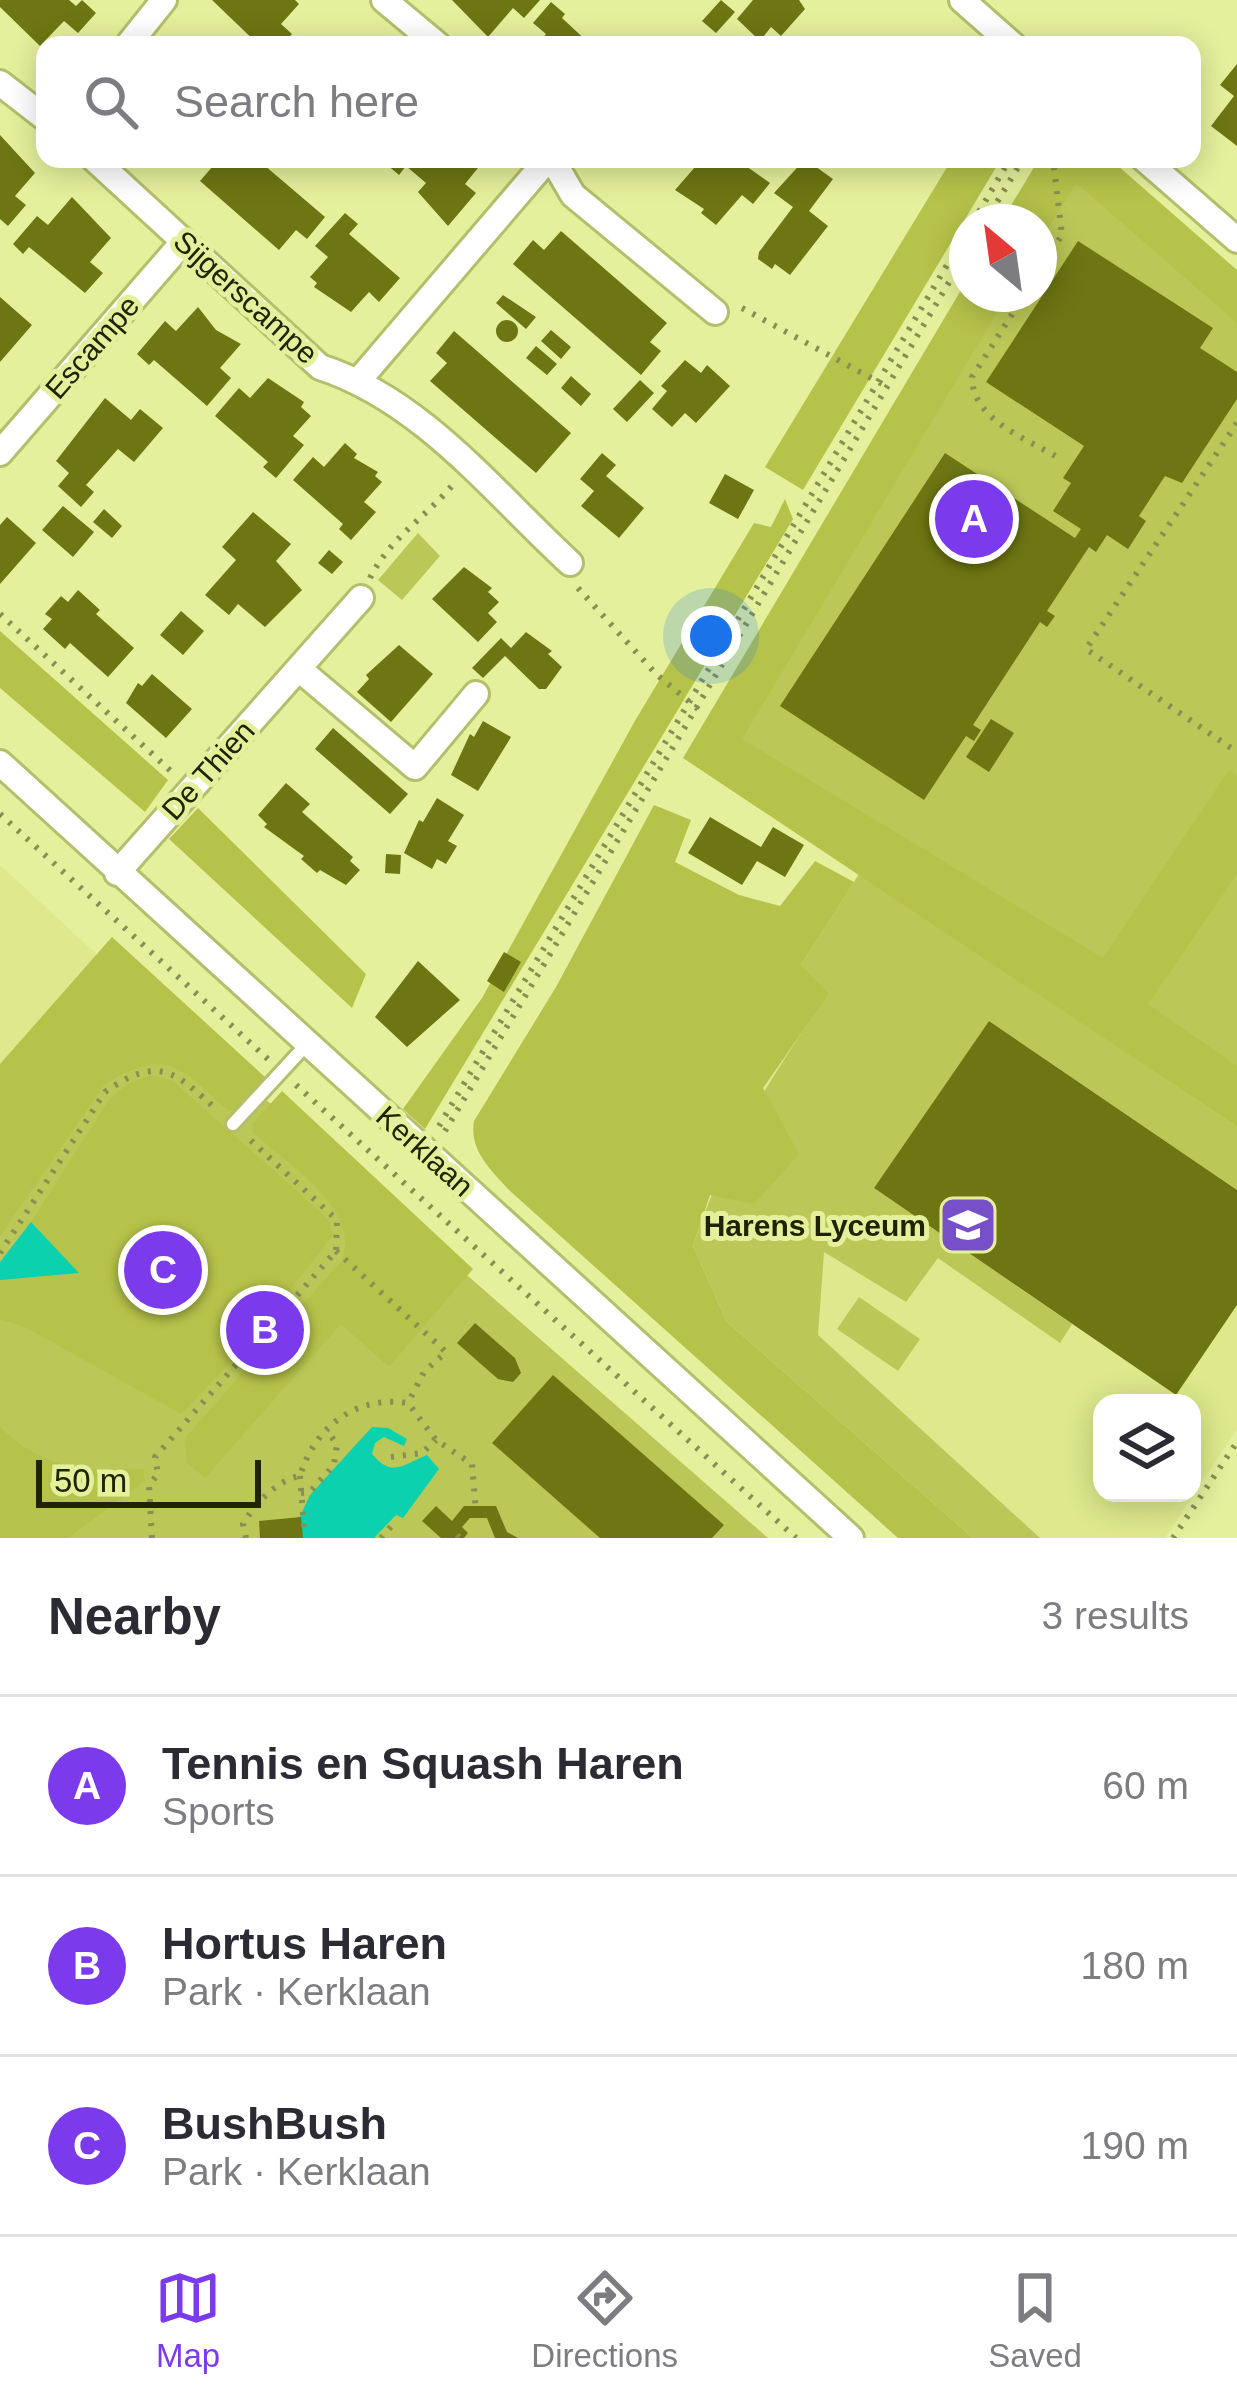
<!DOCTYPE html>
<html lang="en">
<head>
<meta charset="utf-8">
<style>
	body { margin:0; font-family:Helvetica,sans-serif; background:#f7f7f7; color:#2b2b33 }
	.controls { position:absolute; right:36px; bottom:36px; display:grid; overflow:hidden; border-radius:24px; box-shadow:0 6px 30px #0003 }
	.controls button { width:108px; height:108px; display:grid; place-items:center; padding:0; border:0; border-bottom:3px solid #e1e1e2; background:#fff; color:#2b2b33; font:60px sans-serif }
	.compass { position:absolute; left:949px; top:204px; width:108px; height:108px; border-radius:50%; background:#fff; box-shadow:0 6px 30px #0003; rotate:331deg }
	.scale { position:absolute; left:36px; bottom:30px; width:225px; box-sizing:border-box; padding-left:12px; border:6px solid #212402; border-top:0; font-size:33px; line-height:42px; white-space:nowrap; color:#212402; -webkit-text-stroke:9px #e5f09c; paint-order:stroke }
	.you { position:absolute; left:711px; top:636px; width:42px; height:42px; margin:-30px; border:9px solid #fff; border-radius:50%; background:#1a73e8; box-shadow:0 0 0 18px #1a73e833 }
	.badge { display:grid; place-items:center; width:78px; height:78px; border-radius:50%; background:#7c3aed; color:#fff; font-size:39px; font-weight:700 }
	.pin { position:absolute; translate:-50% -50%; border:6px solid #fff; box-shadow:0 3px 12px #0006 }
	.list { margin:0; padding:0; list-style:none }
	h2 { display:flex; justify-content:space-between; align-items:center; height:156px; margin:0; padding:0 48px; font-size:51px }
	h2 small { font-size:39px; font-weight:400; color:#7c7c81 }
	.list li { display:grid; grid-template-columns:78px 1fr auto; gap:36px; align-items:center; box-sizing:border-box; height:180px; padding:0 48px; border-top:3px solid #e1e1e2 }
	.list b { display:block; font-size:45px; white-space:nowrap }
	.list p { margin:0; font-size:39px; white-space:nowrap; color:#7c7c81 }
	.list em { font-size:39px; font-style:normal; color:#7c7c81 }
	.icon { flex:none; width:66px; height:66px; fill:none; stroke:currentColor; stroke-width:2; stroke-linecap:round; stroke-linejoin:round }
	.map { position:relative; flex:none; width:1237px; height:1538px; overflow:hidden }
	.search { position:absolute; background:#fff; box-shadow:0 6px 30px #0003; left:36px; right:36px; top:36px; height:132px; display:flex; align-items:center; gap:30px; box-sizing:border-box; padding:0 42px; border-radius:24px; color:#7c7c81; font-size:45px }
	.sheet { height:696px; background:#fff }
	nav { display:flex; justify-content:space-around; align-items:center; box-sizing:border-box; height:168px; border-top:3px solid #e1e1e2; background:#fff; font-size:33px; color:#7c7c81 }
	nav a { display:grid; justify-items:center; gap:6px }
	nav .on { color:#7c3aed }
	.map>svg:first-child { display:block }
</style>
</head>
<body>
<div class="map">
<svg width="1237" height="1538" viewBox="0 0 1237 1538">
	<rect width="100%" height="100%" fill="#e5f09c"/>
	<path fill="#dde98c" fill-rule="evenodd" d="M0 865 118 974 0 1124Z
		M859 874 1237 1127V1429L1165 1538H973L727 1322 693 1246 801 965ZM1102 1403H1192V1493H1102Z"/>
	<path fill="#bbc757" d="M1070 159 1237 287V1081L714 738 987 294H1039V222Z
		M418 533 440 556 402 600 378 580Z
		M859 874 1237 1127V1190L989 1021 874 1188 1072 1324 1060 1343 938 1258 906 1302 824 1252 818 1335 1040 1538H973L727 1322 693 1246C723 1152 772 1074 828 995L801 965Z
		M106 949 263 1097 768 1538H0V1076Z
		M859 1297 920 1339 898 1371 837 1329Z"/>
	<path fill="#b6c34a" d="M952 159H1001L803 490 765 467Z
		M1039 159H1110L1237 270V323L1076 183 1039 243V222H1001Z
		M967 280V294H1008L742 739 1103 958 1229 770 1237 775V874L1148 1004 1237 1066V1127L683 758Z
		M785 499 793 519 425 1129 403 1109 482 998 636 719 754 523 771 527Z
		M0 631 168 780 145 812 0 688Z
		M654 805 691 820 675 862 739 895 780 906 815 861 854 882 801 965 829 994 763 1088 799 1154 754 1204 710 1195 693 1246 727 1322 973 1538H898L510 1191C491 1170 469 1151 474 1121L556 987Z
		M198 808 366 974 352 1008 169 839Z
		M112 937 265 1077 237 1110H227C180 1066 166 1046 104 1085L0 1236V1064Z
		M151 1075 173 1081 328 1219 333 1235 243 1350 181 1414 27 1328 0 1319V1280L5 1277 78 1273 31 1222 109 1100 126 1085Z
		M282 1091 473 1269 389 1367 341 1324 205 1478 187 1463 185 1438 342 1260C361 1208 288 1165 254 1133L252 1124Z
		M0 1427C44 1470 84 1471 143 1469L145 1481 68 1538H0Z"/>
	<path fill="#0cd1ae" d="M31 1222 79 1273 0 1280V1262Z
		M372 1427 388 1428 407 1439 404 1446 384 1437 375 1443 372 1454C392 1478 402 1465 427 1455L439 1469 403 1518 396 1515 374 1538H290L310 1495Z"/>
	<path fill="#6d7612" d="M0 0H69L76 6 82 0 96 13 78 33 64 21 40 46 0 7Z
		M212 0H295L299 4 281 24 292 34 282 45H259Z
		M452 0H540L524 18 513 8 488 37Z
		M721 0 735 12 716 33 702 21Z
		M753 0H799L805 9 781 36 771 27 760 41 737 19Z
		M551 2 565 14 562 18 591 45H537L546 34 533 23Z
		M1237 64V146L1211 126 1234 96 1220 85Z
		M0 135 35 173 15 196 26 205 8 226 0 219Z
		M219 159H240L247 165 257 159 325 217 307 239 296 230 279 250 200 181Z
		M390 159H477L482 163 465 184 476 193 448 226 418 192 426 183 406 166 399 175 386 164Z
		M702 159H736L770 183 753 204 742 195 716 225 701 213 704 209 675 190Z
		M805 159 833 179 809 211 828 226 790 275 775 264 772 269 758 259 759 252 793 207 774 193Z
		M72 197 111 238 90 262 103 273 85 293 29 247 23 254 13 244 37 216 48 225Z
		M345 213 358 224 349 234 400 278 379 302 369 292 351 312 314 287 317 283 310 277 328 257 315 246Z
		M561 231 667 323 650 342 661 351 641 375 513 264 533 240 544 250Z
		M1078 241 1213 328 1200 348 1237 372V399L1182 483 1165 476 1139 516 1146 521 1128 549 1107 535 1096 552 1089 547 1047 611 1055 616 1047 627 1040 622 973 725 981 730 974 741 966 736 924 800 780 706 945 453 1075 538 1081 529 1053 511 1071 483 1063 478 1084 446 986 382Z
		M503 295 536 317 526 329 496 303Z
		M0 297 32 325 0 362Z
		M198 307 216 330 241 344 220 368 231 378 207 406 154 360 149 365 137 354 165 321 176 331Z
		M496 331a11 11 0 1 1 22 0a11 11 0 1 1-22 0Z
		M551 330 571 347 561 359 541 341Z
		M454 331 571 433 536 473 430 381 447 363 436 353Z
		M536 346 557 364 547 375 526 358Z
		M685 360 701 373 707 365 730 386 696 423 685 413 672 427 652 409 667 391 661 386Z
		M571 376 591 394 581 406 561 388Z
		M268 378 304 402 301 407 311 416 293 436 304 445 276 478 263 467 268 462 215 416 239 388 250 398Z
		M640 380 654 393 627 422 613 409Z
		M105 398 131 420 140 409 163 428 134 462 118 449 86 485 94 492 81 507 58 486 69 473 56 461Z
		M345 443 357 454 354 458 378 472 375 476 382 482 364 502 376 512 351 540 339 529 343 524 293 480 313 457 324 467Z
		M602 453 616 465 606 476 644 508 619 538 581 506 594 491 580 479Z
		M725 474 754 490 738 519 709 503Z
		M63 506 94 532 73 557 42 530Z
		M104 509 122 526 112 538 93 522Z
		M253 512 291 544 276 561 302 590 265 627 238 604 229 615 205 595 236 560 222 547Z
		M7 517 36 543 0 584V525Z
		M329 550 343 562 332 574 318 563Z
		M464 567 492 588 488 592 499 602 488 613 497 622 478 642 432 599Z
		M78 590 100 610 96 614 134 648 108 677 70 643 65 649 43 629 52 619 45 614 61 596 68 602Z
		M181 611 204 631 183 655 160 635Z
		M526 632 552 651 548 654 562 667 546 689H539L505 656 483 678 472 668 501 638 511 648Z
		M399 645 433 674 391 722 357 692 369 679 366 675Z
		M152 674 192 709 166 738 126 703 138 683 142 686Z
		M991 719 1014 733 989 772 966 757Z
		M483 721 511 737 478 791 451 775 470 734 474 737Z
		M333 728 408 794 390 814 315 749Z
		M286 783 310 804 302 812 353 857 350 861 360 870 346 885 320 870 317 873 301 859 304 856 264 827 267 824 258 815Z
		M437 798 464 815 448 841 457 846 446 864 437 859 432 869 404 853 419 820 423 822Z
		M710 817 761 847 773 827 804 845 785 877 757 861 742 885 688 853Z
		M386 854 401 855 400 874 385 873Z
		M504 952 521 962 504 992 487 981Z
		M418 961 460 1000 407 1047 375 1017Z
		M989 1021 1237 1190V1305L1176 1395 874 1188Z
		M475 1323 515 1358 521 1373 513 1382 498 1379 457 1343Z
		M553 1375 724 1525 712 1538H600L492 1443Z
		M436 1506 452 1521 464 1506H496L507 1532 518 1538H495L487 1518H470L462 1527 468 1533 464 1538H441L422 1521Z
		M301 1517 303 1538H260L259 1521Z"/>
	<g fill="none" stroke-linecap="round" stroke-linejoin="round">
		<g stroke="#b4be6b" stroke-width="18">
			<path id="lane" d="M233 1124 307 1044"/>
		</g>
		<g stroke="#b4be6b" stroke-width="30">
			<path id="street" d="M384 0 438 45
				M962 0 1013 45
				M128 45 164 0
				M0 83 45 118
				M94 159 320 367C422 400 493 492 570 563
				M552 159 573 195 715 312
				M1144 159 1237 240
				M359 380 548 159
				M0 453 184 241
				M299 669 415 767 476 694
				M0 763 851 1538
				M117 873 361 598"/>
		</g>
		<path stroke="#888f53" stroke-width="6" stroke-dasharray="3 9" stroke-linecap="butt" d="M973 222 1010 159
			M985 222 1023 159
			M1039 271 1062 235 1053 159
			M1025 294 972 377C972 419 1025 438 1057 457
			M742 308 886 386
			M1237 423 1086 649 1237 752
			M370 578C391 536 427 517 455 482
			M578 588 656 674 698 709
			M0 614 174 774
			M0 814 269 1060
			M296 1085 796 1538
			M439 1126 967 231
			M445 1131 967 252
			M336 1251 446 1352 424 1372 409 1401
			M0 1253 105 1092C159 1054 175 1072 218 1111
			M391 1457 422 1453 436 1440
			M300 1476 304 1527
			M301 1493 310 1492 334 1465 337 1444 327 1431
			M457 1535 460 1538
			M152 1538 149 1485 158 1474 155 1457 336 1251 337 1220 246 1136
			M246 1538 243 1524C254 1505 278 1479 300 1476 315 1426 357 1395 408 1403L436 1440 472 1464 476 1512
			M381 1538 395 1522
			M1173 1538 1237 1442"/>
		<use href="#lane" stroke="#fff" stroke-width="12"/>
		<use href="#street" stroke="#fff" stroke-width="24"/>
	</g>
	<defs>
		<g id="school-square" transform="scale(3)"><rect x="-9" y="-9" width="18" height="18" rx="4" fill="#774fc8" stroke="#e5f09c"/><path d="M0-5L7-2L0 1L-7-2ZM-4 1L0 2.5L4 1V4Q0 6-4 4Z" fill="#fff"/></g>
	</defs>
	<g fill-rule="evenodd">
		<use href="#school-square" x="968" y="1225"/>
	</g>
	<g text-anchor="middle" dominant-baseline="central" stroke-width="10" stroke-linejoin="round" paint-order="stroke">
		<g font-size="30" fill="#212402" stroke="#e5f09c">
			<text transform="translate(246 297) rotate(42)">Sijgerscampe</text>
			<text transform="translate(92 347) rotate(-49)">Escampe</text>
			<text transform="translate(208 770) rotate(-48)">De Thien</text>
			<text transform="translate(425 1151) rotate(42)">Kerklaan</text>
		</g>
		<g font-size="30" font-weight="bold" fill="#212402" stroke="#e5f09c" text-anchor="end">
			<text x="926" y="1225">Harens Lyceum</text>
		</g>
	</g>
</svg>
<div class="controls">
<button><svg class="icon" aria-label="layers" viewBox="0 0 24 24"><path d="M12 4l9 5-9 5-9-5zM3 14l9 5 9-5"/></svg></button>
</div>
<svg class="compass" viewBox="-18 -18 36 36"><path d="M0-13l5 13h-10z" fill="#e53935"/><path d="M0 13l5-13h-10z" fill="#7c7c81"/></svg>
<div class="scale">50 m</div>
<div class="you"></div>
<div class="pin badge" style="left:974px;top:519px">A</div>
<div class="pin badge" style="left:265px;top:1330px">B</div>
<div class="pin badge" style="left:163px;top:1270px">C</div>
<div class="search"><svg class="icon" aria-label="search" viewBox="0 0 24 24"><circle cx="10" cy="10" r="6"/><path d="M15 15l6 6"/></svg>Search here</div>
</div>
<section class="sheet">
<h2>Nearby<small>3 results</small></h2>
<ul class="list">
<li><span class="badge">A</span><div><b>Tennis en Squash Haren</b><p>Sports</p></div><em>60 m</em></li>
<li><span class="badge">B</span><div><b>Hortus Haren</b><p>Park · Kerklaan</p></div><em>180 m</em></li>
<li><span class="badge">C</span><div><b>BushBush</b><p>Park · Kerklaan</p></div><em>190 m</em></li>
</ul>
</section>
<nav>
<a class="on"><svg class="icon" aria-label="map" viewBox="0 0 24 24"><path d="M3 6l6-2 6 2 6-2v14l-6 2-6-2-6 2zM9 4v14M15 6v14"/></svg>Map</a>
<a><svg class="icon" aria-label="directions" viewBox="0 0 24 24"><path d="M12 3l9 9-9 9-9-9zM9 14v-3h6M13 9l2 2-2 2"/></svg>Directions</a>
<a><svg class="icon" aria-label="saved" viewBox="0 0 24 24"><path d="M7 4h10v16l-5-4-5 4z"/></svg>Saved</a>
</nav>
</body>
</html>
